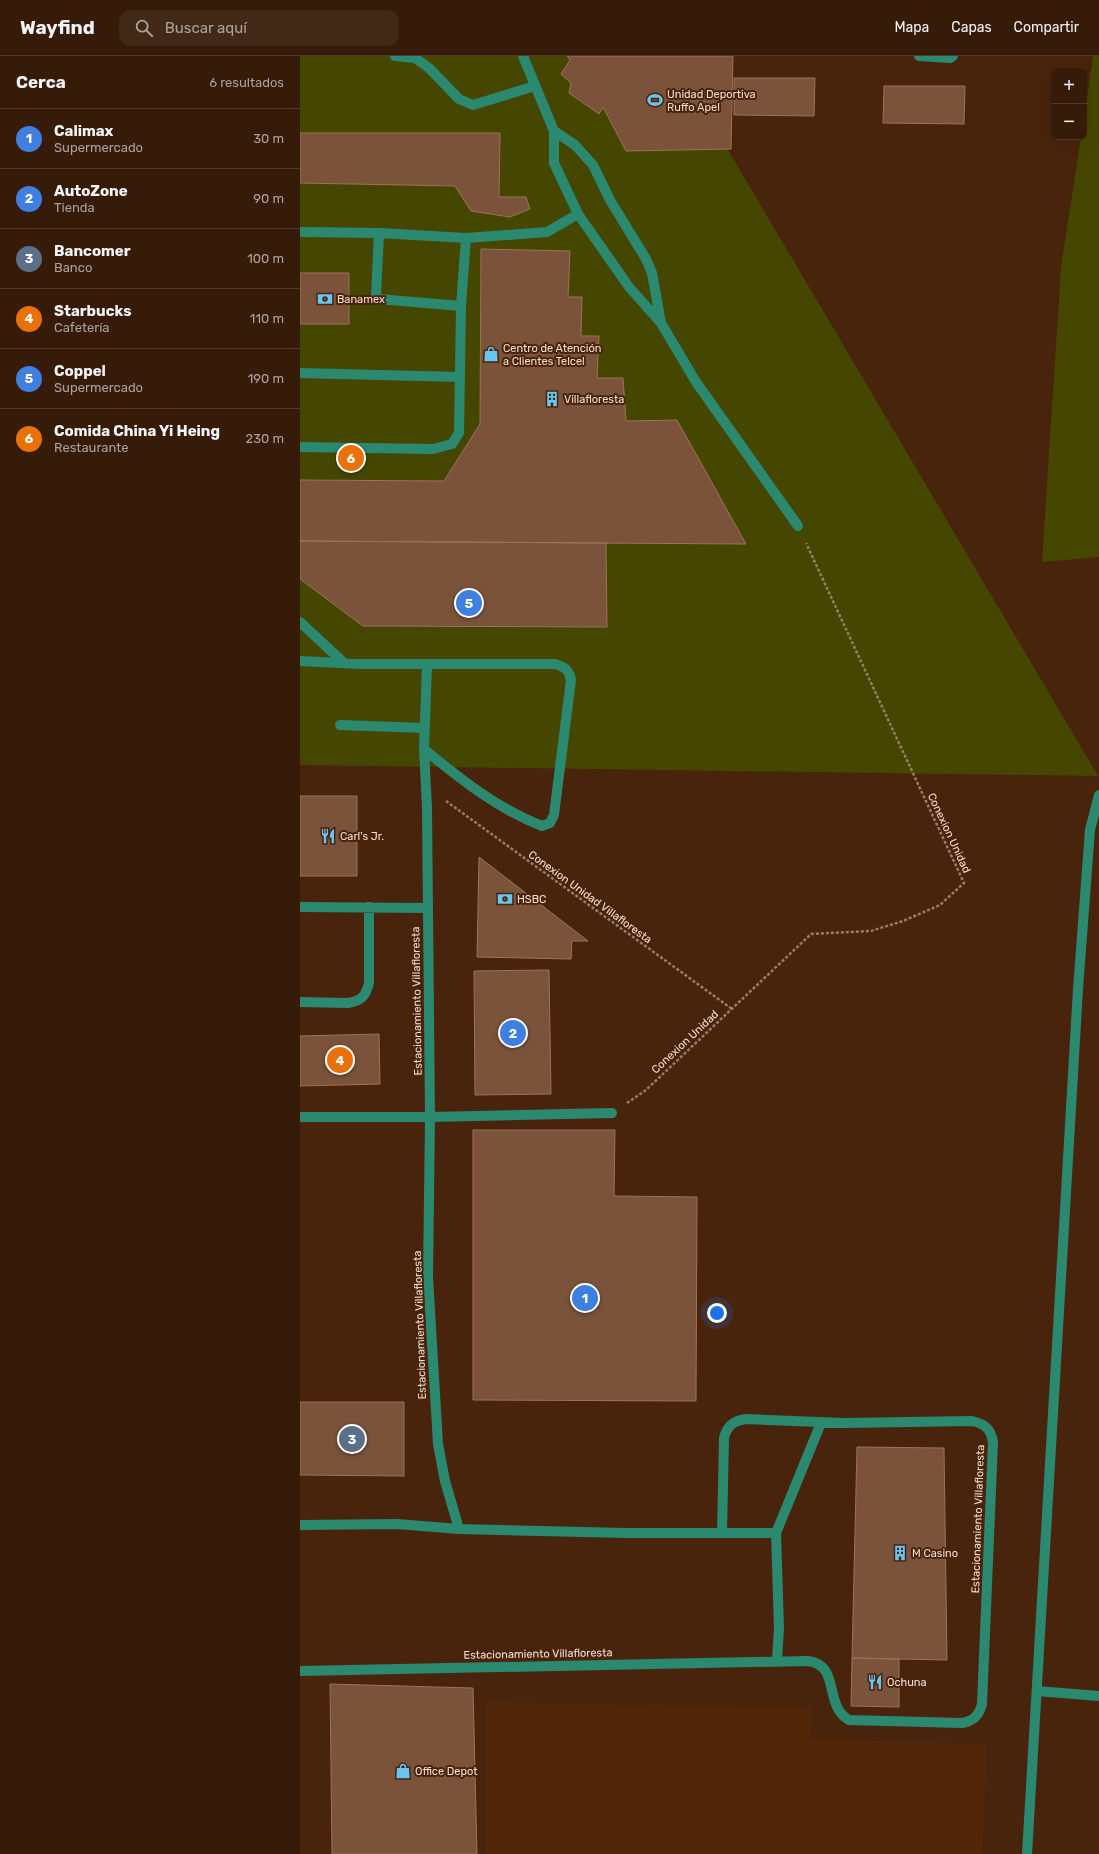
<!DOCTYPE html>
<html lang="es">
<head>
<meta charset="utf-8">
<style>
	body { margin:0; font-family:Rubik,sans-serif; background:#422817; color:#f1f3f6 }
	.controls { position:absolute; right:12px; top:12px; display:grid; overflow:hidden; border-radius:8px; box-shadow:0 4px 16px #0002 }
	.controls button { width:36px; height:36px; display:grid; place-items:center; padding:0; border:0; border-bottom:1px solid #51392a; background:#371b09; color:#f1f3f6; font:20px sans-serif }
	.you { position:absolute; left:417px; top:1257px; width:14px; height:14px; margin:-10px; border:3px solid #fff; border-radius:50%; background:#1a73e8; box-shadow:0 0 0 6px #1a73e833 }
	.badge { display:grid; place-items:center; width:26px; height:26px; border-radius:50%; background:#0b8043; color:#fff; font-size:13px; font-weight:700 }
	.pin { position:absolute; translate:-50% -50%; border:2px solid #fff; box-shadow:0 1px 4px #0006 }
	.list { margin:0; padding:0; list-style:none }
	h2 { display:flex; justify-content:space-between; align-items:center; height:52px; margin:0; padding:0 16px; font-size:17px }
	h2 small { font-size:13px; font-weight:400; color:#aaa19c }
	.list li { display:grid; grid-template-columns:26px 1fr auto; gap:12px; align-items:center; box-sizing:border-box; height:60px; padding:0 16px; border-top:1px solid #51392a }
	.list b { display:block; font-size:15px; white-space:nowrap }
	.list p { margin:0; font-size:13px; white-space:nowrap; color:#aaa19c }
	.list em { font-size:13px; font-style:normal; color:#aaa19c }
	.icon { flex:none; width:22px; height:22px; fill:none; stroke:currentColor; stroke-width:2; stroke-linecap:round; stroke-linejoin:round }
	.map { position:relative; flex:none; width:799px; height:1798px; overflow:hidden }
	header { display:flex; align-items:center; gap:24px; box-sizing:border-box; height:56px; padding:0 20px; background:#371b09; border-bottom:1px solid #51392a }
	header strong { font-size:19px }
	nav { display:flex; gap:22px; margin-inline-start:auto; font-size:14px }
	.search { width:280px; height:36px; background:#422817; display:flex; align-items:center; gap:10px; box-sizing:border-box; padding:0 14px; border-radius:12px; color:#aaa19c; font-size:15px }
	main { display:flex }
	aside { flex:1; background:#371b09 }
	.map>svg:first-child { display:block }
</style>
</head>
<body>
<header>
<strong>Wayfind</strong>
<div class="search"><svg class="icon" aria-label="search" viewBox="0 0 24 24"><circle cx="10" cy="10" r="6"/><path d="M15 15l6 6"/></svg>Buscar aquí</div>
<nav><a>Mapa</a><a>Capas</a><a>Compartir</a></nav>
</header>
<main>
<aside>
<h2>Cerca<small>6 resultados</small></h2>
<ul class="list">
<li><span class="badge" style="background:#3f7fe0">1</span><div><b>Calimax</b><p>Supermercado</p></div><em>30 m</em></li>
<li><span class="badge" style="background:#3f7fe0">2</span><div><b>AutoZone</b><p>Tienda</p></div><em>90 m</em></li>
<li><span class="badge" style="background:#5c6f8a">3</span><div><b>Bancomer</b><p>Banco</p></div><em>100 m</em></li>
<li><span class="badge" style="background:#e8710a">4</span><div><b>Starbucks</b><p>Cafetería</p></div><em>110 m</em></li>
<li><span class="badge" style="background:#3f7fe0">5</span><div><b>Coppel</b><p>Supermercado</p></div><em>190 m</em></li>
<li><span class="badge" style="background:#e8710a">6</span><div><b>Comida China Yi Heing</b><p>Restaurante</p></div><em>230 m</em></li>
</ul>
</aside>
<div class="map">
<svg width="799" height="1798" viewBox="0 0 799 1798">
	<rect width="100%" height="100%" fill="#49240c"/>
	<path fill="#522709" d="M186 1646 512 1652 511 1683 687 1688 682 1798H186Z"/>
	<path fill="#454700" d="M0 0H433L431 93 428 94 798 720 0 709Z
		M793 0H799V501L742 506 761 211 781 81H784V62Z"/>
	<path fill="#7b533b" stroke="#9d7259" d="M267 0H433L431 93 326 95 303 51 299 58 269 37 271 27 261 18 270 4Z
		M434 22H515L514 60 434 59Z
		M584 30H665L664 68 583 67Z
		M0 77H200L199 141H226L230 153 210 161 171 155 155 130 0 127Z
		M181 193 270 195 268 241H282L281 280H299L297 322H323L326 365 377 364 446 488 0 485V424L144 425 180 368Z
		M0 217H49V268H0Z
		M0 485 306 487 307 571 63 570 0 523Z
		M0 740H57V820H0Z
		M179 801 288 885H272L271 903 177 901Z
		M249 914 251 1038 175 1039 174 915Z
		M79 978 80 1028 0 1030V980Z
		M173 1074H315L314 1140 397 1141 396 1345 173 1344Z
		M0 1346H104V1420L0 1419Z
		M557 1391 644 1392 647 1604 552 1602Z
		M552 1602 599 1603V1651L551 1650Z
		M30 1628 173 1632 177 1798H32Z"/>
	<g fill="none" stroke-linecap="round" stroke-linejoin="round">
		<path stroke="#9b7c69" stroke-width="2.5" stroke-dasharray="3 2" stroke-linecap="butt" d="M146 745 432 953
			M327 1047 346 1034 511 878 571 875 603 865 640 849 664 827 506 487"/>
		<path stroke="#2b8970" stroke-width="10" d="M95 0 115 2 129 12 159 43 173 49 235 30
			M223 0 254 75V107L278 158 329 231 361 267 396 326 498 470
			M619 0 650 2 653 0
			M254 75 275 89 293 109 310 144 346 203 352 217 361 267
			M0 176 79 177 166 182 161 250 159 377 152 388 133 393 0 391
			M79 177 76 240 78 243 161 250
			M166 182 247 176 278 158
			M0 317 160 321
			M0 566 44 607
			M0 605 61 608H255C265 611 269 614 271 624L254 759 250 767 242 770C198 753 160 723 124 693
			M127 609 124 693 127 752 130 1061 128 1221 138 1388 145 1425 159 1473
			M40 669 125 672
			M0 851 128 852
			M0 946 48 947C61 945 66 940 69 927V851
			M0 1061H130L312 1057
			M0 1469 97 1468 159 1473 327 1477H476L479 1572 477 1605
			M476 1477 521 1367
			M0 1615 508 1605C541 1609 523 1649 549 1664L662 1667C673 1665 679 1660 682 1648L693 1386C691 1373 685 1368 672 1365L544 1367 446 1363C433 1365 427 1370 424 1382L422 1477
			M737 1635 799 1640
			M727 1798 778 933 790 774 799 739"/>
	</g>
	<defs>
		<g id="stadium-bare" transform="scale(1.2)"><path d="M0-5a6.5 5 0 1 0 0 10a6.5 5 0 1 0 0-10ZM-3.5-1.8h7v3.6h-7Z" fill="#68c4f0" stroke="#49240c" stroke-width="2.5" paint-order="stroke"/></g>
		<g id="bank-bare" transform="scale(1.2)"><path d="M-6-4H6V4H-6ZM0-2.3a2.3 2.3 0 1 0 0 4.6a2.3 2.3 0 1 0 0-4.6Z" fill="#68c4f0" stroke="#49240c" stroke-width="2.5" paint-order="stroke"/></g>
		<g id="shop-bare" transform="scale(1.2)"><path d="M-5-2.5h2.3a2.7 3.5 0 0 1 5.4 0H5L5.5 6h-11ZM-1.5-2.5h3a1.5 2.3 0 0 0-3 0Z" fill="#68c4f0" stroke="#49240c" stroke-width="2.5" paint-order="stroke"/></g>
		<g id="building-bare" transform="scale(1.2)"><path d="M-4-6H4V6H1V3H-1V6H-4ZM-2.5-4.3h1.7v1.8h-1.7ZM.8-4.3h1.7v1.8H.8ZM-2.5-1h1.7V.8h-1.7ZM.8-1h1.7V.8H.8Z" fill="#68c4f0" stroke="#49240c" stroke-width="2.5" paint-order="stroke"/></g>
		<g id="restaurant-bare" transform="scale(1.2)"><path d="M-5-6h1v4h1v-4h1v4h1v-4h1v5L-1.5 .5V6h-2V.5L-5-1ZM5-6V6H3V1.5H1.5Q1.5-4 5-6Z" fill="#68c4f0" stroke="#49240c" stroke-width="2.5" paint-order="stroke"/></g>
	</defs>
	<g fill-rule="evenodd">
		<use href="#stadium-bare" x="355" y="44"/>
		<use href="#bank-bare" x="25" y="243"/>
		<use href="#shop-bare" x="191" y="298"/>
		<use href="#building-bare" x="252" y="343"/>
		<use href="#restaurant-bare" x="28" y="780"/>
		<use href="#bank-bare" x="205" y="843"/>
		<use href="#building-bare" x="600" y="1497"/>
		<use href="#restaurant-bare" x="575" y="1626"/>
		<use href="#shop-bare" x="103" y="1715"/>
	</g>
	<g text-anchor="middle" dominant-baseline="central" stroke-width="4" stroke-linejoin="round" paint-order="stroke">
		<g font-size="11" fill="#f4dccf" stroke="#49240c" text-anchor="start">
			<text x="367" y="38">Unidad Deportiva<tspan x="367" dy="13">Ruffo Apel</tspan></text>
			<text x="37" y="243">Banamex</text>
			<text x="203" y="292">Centro de Atención<tspan x="203" dy="13">a Clientes Telcel</tspan></text>
			<text x="264" y="343">Villafloresta</text>
			<text x="40" y="780">Carl's Jr.</text>
			<text x="217" y="843">HSBC</text>
			<text x="612" y="1497">M Casino</text>
			<text x="587" y="1626">Ochuna</text>
			<text x="115" y="1715">Office Depot</text>
		</g>
		<g font-size="11" fill="#f4dccf" stroke="#49240c">
			<text transform="translate(649 777) rotate(65)">Conexion Unidad</text>
			<text transform="translate(290 841) rotate(36)">Conexion Unidad Villafloresta</text>
			<text transform="translate(117 945) rotate(-91)">Estacionamiento Villafloresta</text>
			<text transform="translate(385 986) rotate(-43)">Conexion Unidad</text>
			<text transform="translate(120 1269) rotate(-92)">Estacionamiento Villafloresta</text>
			<text transform="translate(678 1463) rotate(-88)">Estacionamiento Villafloresta</text>
			<text transform="translate(238 1598) rotate(-1)">Estacionamiento Villafloresta</text>
		</g>
	</g>
</svg>
<div class="controls">
<button>+</button>
<button>−</button>
</div>
<div class="you"></div>
<div class="pin badge" style="left:285px;top:1242px;background:#3f7fe0">1</div>
<div class="pin badge" style="left:213px;top:977px;background:#3f7fe0">2</div>
<div class="pin badge" style="left:52px;top:1383px;background:#5c6f8a">3</div>
<div class="pin badge" style="left:40px;top:1004px;background:#e8710a">4</div>
<div class="pin badge" style="left:169px;top:547px;background:#3f7fe0">5</div>
<div class="pin badge" style="left:51px;top:402px;background:#e8710a">6</div>
</div>
</main>
</body>
</html>
